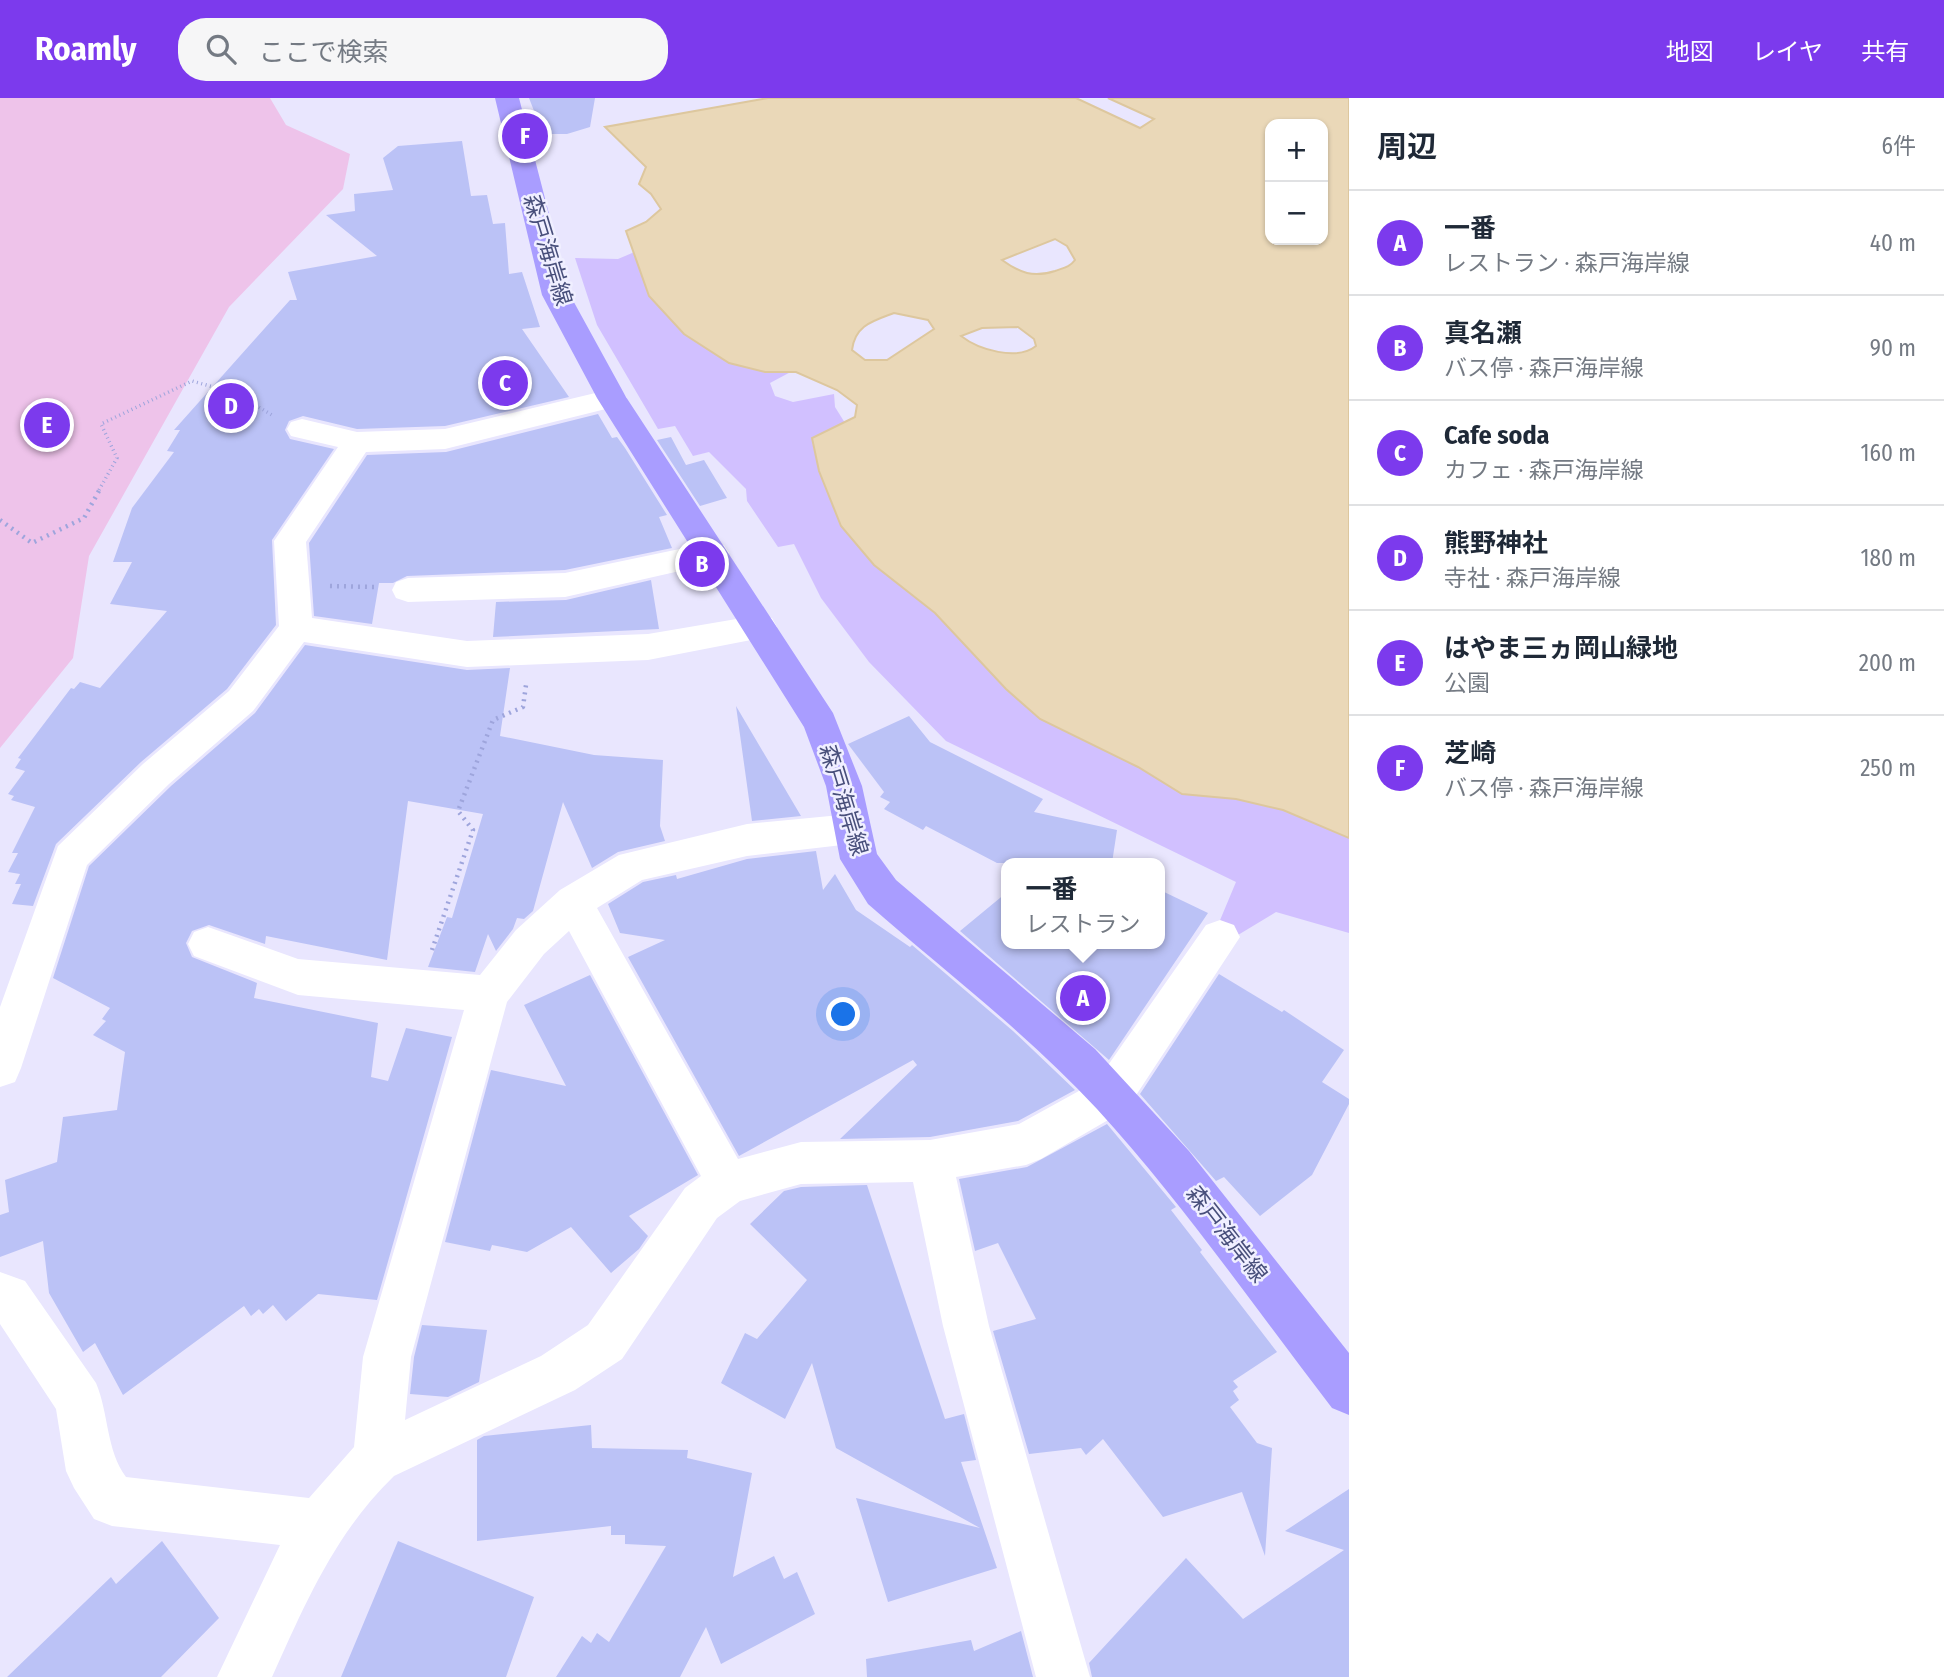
<!DOCTYPE html>
<html lang="ja">
<head>
<meta charset="utf-8">
<style>
	body { margin:0; font-family:"Fira Sans Condensed","Noto Sans JP",sans-serif; background:#f6f6f7; color:#1f2937 }
	.controls { position:absolute; right:21px; top:21px; display:grid; overflow:hidden; border-radius:14px; box-shadow:0 2px 5px #0004 }
	.controls button { width:63px; height:63px; display:grid; place-items:center; padding:0; border:0; border-bottom:2px solid #e0e1e3; background:#fff; color:#1f2937; font:35px sans-serif }
	.you { position:absolute; left:844px; top:917px; width:24px; height:24px; margin:-18px; border:5px solid #fff; border-radius:50%; background:#1a73e8; box-shadow:0 0 0 10px #1a73e833 }
	.badge { display:grid; place-items:center; width:46px; height:46px; border-radius:50%; background:#7c3aed; color:#fff; font-size:23px; font-weight:700 }
	.pin { position:absolute; translate:-50% -50%; border:4px solid #fff; box-shadow:0 2px 7px #0006 }
	.popup { position:absolute; left:1001px; top:760px; width:164px; height:91px; box-sizing:border-box; display:grid; place-content:center; border-radius:14px; background:#fff; filter:drop-shadow(0 2px 5px #0005); font-size:23px; white-space:nowrap; color:#747a83 }
	.popup b { font-size:26px; color:#1f2937 }
	.popup::after { content:''; position:absolute; left:50%; top:100%; margin-left:-14px; border:14px solid transparent; border-top-color:#fff }
	.list { margin:0; padding:0; list-style:none }
	h2 { display:flex; justify-content:space-between; align-items:center; height:91px; margin:0; padding:0 28px; font-size:30px }
	h2 small { font-size:23px; font-weight:400; color:#747a83 }
	.list li { display:grid; grid-template-columns:46px 1fr auto; gap:21px; align-items:center; box-sizing:border-box; height:105px; padding:0 28px; border-top:2px solid #e0e1e3 }
	.list b { display:block; font-size:26px; white-space:nowrap }
	.list p { margin:0; font-size:23px; white-space:nowrap; color:#747a83 }
	.list em { font-size:23px; font-style:normal; color:#747a83 }
	.icon { flex:none; width:38px; height:38px; fill:none; stroke:currentColor; stroke-width:2; stroke-linecap:round; stroke-linejoin:round }
	.map { position:relative; flex:none; width:1349px; height:1579px; overflow:hidden }
	header { display:flex; align-items:center; gap:42px; box-sizing:border-box; height:98px; padding:0 35px; background:#7c3aed; color:#fff }
	header strong { font-size:33px }
	nav { display:flex; gap:38px; margin-inline-start:auto; font-size:24px }
	.search { width:490px; height:63px; background:#f6f6f7; display:flex; align-items:center; gap:18px; box-sizing:border-box; padding:0 24px; border-radius:28px; color:#747a83; font-size:26px }
	main { display:flex }
	aside { flex:1; background:#fff }
	.map>svg:first-child { display:block }
</style>
</head>
<body>
<header>
<strong>Roamly</strong>
<div class="search"><svg class="icon" aria-label="search" viewBox="0 0 24 24"><circle cx="10" cy="10" r="6"/><path d="M15 15l6 6"/></svg>ここで検索</div>
<nav><a>地図</a><a>レイヤ</a><a>共有</a></nav>
</header>
<main>
<div class="map">
<svg width="1349" height="1579" viewBox="0 0 1349 1579">
	<rect width="100%" height="100%" fill="#e9e6fe"/>
	<path fill="#eec3ea" d="M0 0H270L286 27 350 56 343 91 229 209 89 458 73 560 0 650Z"/>
	<path fill="#d1c0ff" d="M651 147 800 269 770 285 775 298 793 304 834 296 835 309 845 325 812 340 813 348 841 428 874 467 935 515 1006 591 1040 621 1138 669 1182 696 1236 701 1283 712 1349 740V835L1276 814 1238 837 1218 827 1236 784 946 643 869 564 821 500 794 446 778 449 747 403 746 391 709 354 693 358 675 328 658 331 597 227 575 160 618 161Z"/>
	<path fill="#ead8b8" stroke="#ddc79e" stroke-width="2" fill-rule="evenodd" d="M768 0H1076L1140 30 1154 21 1108 0H1349V740L1283 712 1236 701 1182 696 1138 669 1040 621 1006 591 935 515 874 467 841 428 819 373 812 340 855 319 857 307 837 292 796 274H765L729 265 684 236 649 198 626 133 646 124 661 111 651 96 639 86 646 69 605 29ZM1270 26H1323V142H1270ZM1055 141 1067 148 1075 162C1070 169 1063 170 1055 173 1033 180 1020 175 1002 162ZM894 215 928 222 934 231 887 262H865L852 252C855 227 873 223 894 215ZM1018 229 1034 241 1036 248C1017 263 979 252 961 238L982 230Z"/>
	<path fill="#bbc2f6" d="M529 0H595L590 29 567 36H543Z
		M462 43 471 98 487 97 493 126 505 125 509 176 522 174 540 229 522 231 569 299 445 328 357 331 303 318 289 323 285 332 290 341 334 351 272 442 276 527 227 591 141 664 56 746 33 808 12 806 21 786H15L20 776 8 774 18 755H12L35 709 11 702 14 698 8 696 25 673 15 670 21 661 18 660 71 590 74 591 80 584 100 590 167 513 110 506 132 464H113L132 410 174 354 167 353 180 332H174L290 202H297L288 174 377 158 326 117 355 113 354 96 393 92 383 60 398 48Z
		M598 316 612 340 617 339 625 350 667 417 659 419 672 450 565 472 407 478 393 485H379L372 526 314 518 309 445 367 357 446 354Z
		M671 339 686 367 704 362 727 400 700 408 657 342Z
		M651 482 659 531 493 539 496 504 566 502Z
		M305 547 467 572 510 570 500 638 594 657 663 662 660 728 665 743 618 754 592 770 563 704 533 813 524 821 517 820 513 831 496 853 488 836 475 874 428 869 447 819 452 820 483 716 408 703 387 862 266 838 265 846 209 827 192 833 186 845 192 859 257 885 254 900 378 925 371 979 388 983 406 930 452 939 377 1202 318 1196 286 1223 273 1207 263 1216 259 1211 251 1218 244 1208 123 1297 95 1245 83 1254 49 1195 43 1143 0 1159V1117L9 1114 5 1082 57 1064 63 1019 117 1012 125 954 93 937 106 923 102 921 110 910 53 880 89 768 171 688 255 615Z
		M736 608 801 718 752 723Z
		M909 618 930 644 1043 701 1034 714 1117 732 1112 765H997L926 728 923 732 884 711 890 704 880 699 884 694 848 646Z
		M816 753 823 792 835 776 856 812 910 849 912 847 1013 933 1075 992 1018 1023 930 1039 840 1041 917 967 913 962 739 1058 628 859 665 842 620 835 608 806 643 784 676 777 677 781 747 761Z
		M1160 792 1208 815 1109 962 960 833 1006 795V846H1160Z
		M1219 876 1282 914 1284 912 1344 952 1322 984 1349 1001V1006L1312 1077 1260 1118 1224 1079 1216 1083 1140 996Z
		M590 877 698 1077 629 1118 648 1138 639 1151 611 1175 571 1129 527 1154 492 1147 490 1153 445 1144 491 972 566 988 524 907Z
		M1107 1026 1176 1109 1171 1112 1202 1152 1200 1154 1277 1254 1233 1283 1238 1289 1233 1293 1239 1302 1230 1309 1257 1345 1272 1350 1265 1458 1242 1394 1163 1419 1103 1341 1086 1357 1081 1350 1029 1356 993 1233 1036 1221 998 1145 975 1153 959 1081 1027 1069Z
		M867 1087 945 1321 964 1316 976 1362 961 1364 997 1470 888 1504 856 1400 980 1430 836 1350 812 1265 785 1321 721 1285 745 1235 757 1241 807 1182 750 1126 784 1093 801 1089Z
		M422 1227 487 1232 479 1284 448 1299 410 1296 414 1259Z
		M591 1327 592 1350 688 1352 687 1360 752 1375 733 1479 774 1458 784 1481 797 1474 815 1516 721 1566 706 1529 680 1579H556L582 1538 591 1545 597 1535 609 1544 666 1448 625 1446V1437H611V1428L477 1443V1342L484 1338Z
		M1349 1391V1579H1092L1089 1565 1186 1460 1243 1521 1344 1452 1285 1433Z
		M162 1443 219 1520 161 1579H7L111 1479 116 1486Z
		M398 1443 534 1499 506 1579H341Z
		M1021 1533 1033 1579H867L866 1561 971 1542 974 1553Z"/>
	<g fill="none" stroke-linecap="round" stroke-linejoin="round">
		<path stroke="#9ea5dc" stroke-width="3.5" stroke-dasharray="1 3.5" stroke-linecap="butt" d="M99 392 117 360 101 326 192 283 235 295 272 317"/>
		<path stroke="#9ea5dc" stroke-width="4.5" stroke-dasharray="2 5" stroke-linecap="butt" d="M0 422 32 445 84 420 100 391
			M330 488 374 489
			M432 852 473 732 458 713 493 622 523 609 526 587"/>
		<path fill="#fff" fill-rule="evenodd" d="M612 291 622 293 627 300 622 307 445 351 366 354 306 444 312 520 467 543 648 536 760 517 772 520 777 529 772 538 648 562 467 569 304 544 253 613 169 686 87 767 21 970 15 984 0 989V909L58 748 143 666 229 593 279 528 274 443 338 349 291 338 287 331 291 324 302 321 357 334 445 331Z
			M713 444 724 447 729 455 724 463 565 499 408 504 396 500 392 492 396 484 408 480 565 475Z
			M851 716 864 720 870 731 864 742 851 746 747 758 642 782 597 810 738 1061 801 1044 930 1042 1019 1026 1097 983 1206 827 1220 822 1234 827 1240 839 1127 1011 1041 1061 1026 1067 956 1079 989 1228 1090 1579H1036L943 1228 913 1084 801 1086 740 1103 717 1120 622 1261 575 1292 394 1378C335 1435 305 1506 272 1579H217L280 1447 112 1428 94 1421 74 1390 66 1373 56 1311 0 1226V1174L25 1183 96 1285C109 1316 106 1352 126 1379L309 1400 354 1349 363 1259 464 912 298 897 194 858 188 846 194 834 208 829 298 861 480 877 516 832 560 792 619 757 747 726ZM569 833 701 1078 685 1090 588 1227 541 1258 405 1322 411 1259 507 904 544 856Z"/>
		<path fill="#a99dff" fill-rule="evenodd" d="M495 0H519L570 197 626 299 833 615 862 688 877 756 896 782 1095 951 1189 1053 1349 1255V1317L1332 1310C1255 1210 1182 1104 1097 1011 1028 936 944 873 868 806L840 761 826 688 804 629 597 300 542 197Z"/>
	</g>
	<g text-anchor="middle" dominant-baseline="central" stroke-width="5" stroke-linejoin="round" paint-order="stroke">
		<g font-size="23" fill="#484f7b" stroke="#f0efff">
			<text transform="translate(548 152) rotate(73)">森戸海岸線</text>
			<text transform="translate(844 702) rotate(73)">森戸海岸線</text>
			<text transform="translate(1227 1136) rotate(52)">森戸海岸線</text>
		</g>
	</g>
</svg>
<div class="controls">
<button>+</button>
<button>−</button>
</div>
<div class="you"></div>
<div class="pin badge" style="left:1083px;top:900px">A</div>
<div class="popup"><b>一番</b>レストラン</div>
<div class="pin badge" style="left:702px;top:466px">B</div>
<div class="pin badge" style="left:505px;top:285px">C</div>
<div class="pin badge" style="left:231px;top:308px">D</div>
<div class="pin badge" style="left:47px;top:327px">E</div>
<div class="pin badge" style="left:525px;top:38px">F</div>
</div>
<aside>
<h2>周辺<small>6件</small></h2>
<ul class="list">
<li><span class="badge">A</span><div><b>一番</b><p>レストラン · 森戸海岸線</p></div><em>40 m</em></li>
<li><span class="badge">B</span><div><b>真名瀬</b><p>バス停 · 森戸海岸線</p></div><em>90 m</em></li>
<li><span class="badge">C</span><div><b>Cafe soda</b><p>カフェ · 森戸海岸線</p></div><em>160 m</em></li>
<li><span class="badge">D</span><div><b>熊野神社</b><p>寺社 · 森戸海岸線</p></div><em>180 m</em></li>
<li><span class="badge">E</span><div><b>はやま三ヵ岡山緑地</b><p>公園</p></div><em>200 m</em></li>
<li><span class="badge">F</span><div><b>芝崎</b><p>バス停 · 森戸海岸線</p></div><em>250 m</em></li>
</ul>
</aside>
</main>
</body>
</html>
